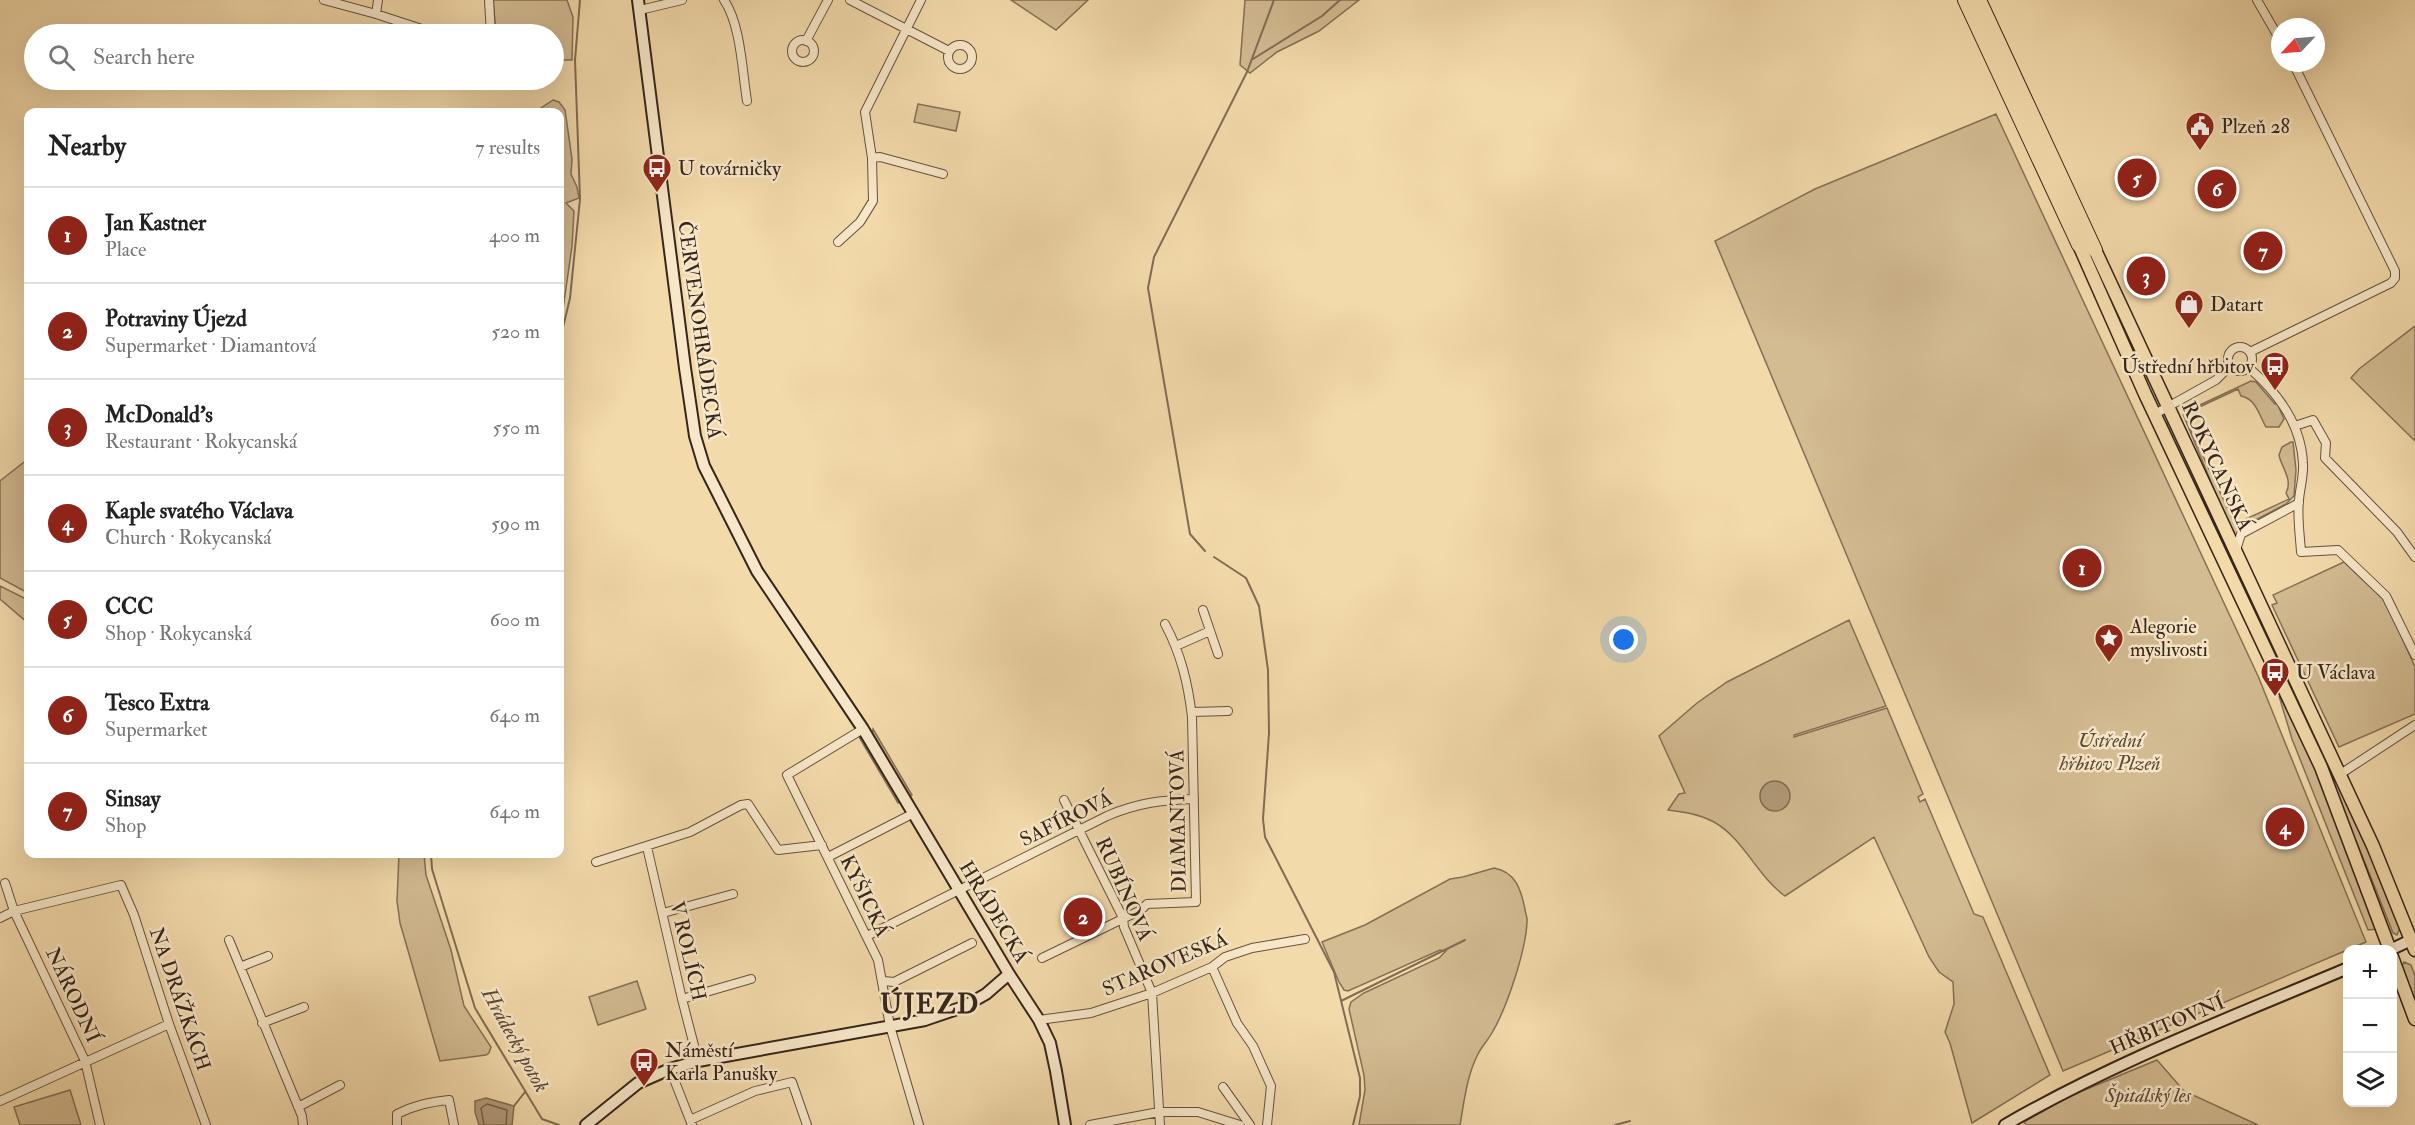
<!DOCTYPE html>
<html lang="en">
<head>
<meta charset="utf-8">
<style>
	body { margin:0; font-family:"IM FELL Double Pica",serif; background:#f6f6f6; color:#222 }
	.controls { position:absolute; right:18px; bottom:18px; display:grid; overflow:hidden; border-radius:12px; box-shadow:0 6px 24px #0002 }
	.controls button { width:54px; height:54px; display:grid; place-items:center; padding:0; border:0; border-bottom:2px solid #e0e0e0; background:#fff; color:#222; font:30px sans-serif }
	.compass { position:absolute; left:2271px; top:18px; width:54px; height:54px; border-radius:50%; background:#fff; box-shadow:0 6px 24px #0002; rotate:244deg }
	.you { position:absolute; left:1624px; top:640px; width:21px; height:21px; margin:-15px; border:4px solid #fff; border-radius:50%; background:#1a73e8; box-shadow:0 0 0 9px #1a73e833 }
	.badge { display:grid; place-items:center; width:39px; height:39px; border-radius:50%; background:#8f2418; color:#fff; font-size:20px; font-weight:700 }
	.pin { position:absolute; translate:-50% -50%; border:3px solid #fff; box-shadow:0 2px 6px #0006 }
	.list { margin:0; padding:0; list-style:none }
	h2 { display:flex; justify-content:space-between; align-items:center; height:78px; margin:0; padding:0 24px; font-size:26px }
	h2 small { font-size:20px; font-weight:400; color:#767676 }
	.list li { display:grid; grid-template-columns:39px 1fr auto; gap:18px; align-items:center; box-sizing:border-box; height:96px; padding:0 24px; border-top:2px solid #e0e0e0 }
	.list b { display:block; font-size:22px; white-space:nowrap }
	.list p { margin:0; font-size:20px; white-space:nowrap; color:#767676 }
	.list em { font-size:20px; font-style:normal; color:#767676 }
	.icon { flex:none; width:33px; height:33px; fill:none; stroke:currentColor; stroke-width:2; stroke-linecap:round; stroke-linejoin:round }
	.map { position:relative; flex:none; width:2415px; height:1125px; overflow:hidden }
	.search { position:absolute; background:#fff; box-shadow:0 6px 24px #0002; left:24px; top:24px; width:540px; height:66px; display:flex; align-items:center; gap:15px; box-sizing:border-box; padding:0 21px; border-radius:33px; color:#767676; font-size:22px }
	.panel { position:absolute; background:#fff; box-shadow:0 6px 24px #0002; left:24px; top:108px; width:540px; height:750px; border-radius:12px }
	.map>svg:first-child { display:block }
</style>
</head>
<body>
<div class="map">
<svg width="2415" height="1125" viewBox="0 0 2415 1125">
	<rect width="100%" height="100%" fill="#f3daab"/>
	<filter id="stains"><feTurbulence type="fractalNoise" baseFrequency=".00333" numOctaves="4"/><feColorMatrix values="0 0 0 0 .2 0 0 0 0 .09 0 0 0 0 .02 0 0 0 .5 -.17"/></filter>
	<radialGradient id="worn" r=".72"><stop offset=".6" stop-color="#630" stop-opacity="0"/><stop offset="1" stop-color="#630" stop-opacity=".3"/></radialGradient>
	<path fill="#d3bb92" stroke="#847056" stroke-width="1.5" d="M493 0H567L573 17 572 60H554V34H496Z
		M1011 0H1088L1056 30Z
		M1245 0H1359L1319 31 1277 52 1250 73 1240 65Z
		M553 100 559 102 565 110 572 159 571 174 577 187 579 198 566 203 574 211 572 246 560 330V112H535Z
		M918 104 960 112 956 131 914 122Z
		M1996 114 2258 676 2366 942 2063 1071 1715 241 1815 189Z
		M2415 326V441L2351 378 2359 369Z
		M2251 381 2256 382 2275 404 2277 403 2284 419 2279 427H2266C2259 415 2256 399 2241 396L2238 389 2193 410 2195 415 2192 420V425L2188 416 2189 410Z
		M2183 414 2239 532 2234 538Z
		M2169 422 2365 843 2400 928 2397 935 2393 933C2327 763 2249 597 2168 433L2167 423Z
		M2291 442H2293L2296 470 2294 496 2286 504 2246 525 2244 520 2289 499 2286 493C2293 479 2282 469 2279 455L2282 447Z
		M28 459V593L0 578V481Z
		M2344 562 2386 602 2415 667V714L2339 747 2272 605 2277 603 2273 595Z
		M0 586 28 600V623L0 599Z
		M1849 620 1886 706 1794 735V737L1887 708 1923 794 1918 797 1920 802 1925 799 1974 914 1983 917 2050 1075 1972 1123 1950 1043 1945 1032 1954 1004 1953 982 1939 972 1929 957 1874 837 1785 896C1757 876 1744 839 1714 822 1699 814 1684 812 1668 810L1679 794 1685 793 1659 736 1697 703 1727 682Z
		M2279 696 2295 721 2330 803 2377 929 2368 930 2292 739Z
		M873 729 912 795 909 797 872 734Z
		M859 737H863L903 801 898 803Z
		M399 854H424L426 875 451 950 464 1006 491 1047 489 1053 486 1055 440 1061 400 923 397 901Z
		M1494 868C1516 872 1521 890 1525 909 1525 913 1528 918 1527 922 1526 950 1507 1007 1493 1031 1489 1039 1482 1046 1478 1054 1467 1075 1464 1102 1460 1125H1359L1365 1090 1364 1075 1349 1009 1351 1002 1364 993 1439 958 1446 951 1440 950 1348 991 1344 990 1339 982 1322 942 1365 925 1450 879 1463 877Z
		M2404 962 2411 965 2415 976V1007L2401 968Z
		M637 981 646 1009 598 1025 589 997Z
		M2157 1060 2184 1091 2258 1125H2026L2024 1122 2070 1096Z
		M70 1090 81 1125H20L14 1107Z"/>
	<path fill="#b39c7a" stroke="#816c54" stroke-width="1.5" d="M1760 796a15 15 0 1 1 30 0a15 15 0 1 1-30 0Z
		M486 1098 514 1106 512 1125H479L475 1112V1101Z"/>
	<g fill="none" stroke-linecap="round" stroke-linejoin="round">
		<path stroke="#74604a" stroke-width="1.5" d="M484 1125 481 1108 487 1104 507 1110 506 1125"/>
		<path stroke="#816c54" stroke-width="2" d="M1253 59 1322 16 1340 0
			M560 340 570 298 580 199 575 60 580 0
			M1205 551 1190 534 1148 288 1154 257 1247 72 1274 0
			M1214 557 1246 578 1259 606 1268 670 1269 733 1263 819 1265 837 1334 972 1360 1078V1096L1353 1125
			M431 854 432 869 475 1008 542 1119 559 1125
			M1341 1001 1465 940
			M514 1106 525 1092
			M1615 1125 1630 1121"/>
		<g stroke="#65523e" stroke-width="10">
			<path id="street" d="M324 0 376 14 437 34
				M489 0 491 34
				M724 0C741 25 742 70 747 101
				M850 0 949 51
				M2257 0 2280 40
				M640 10 682 0
				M376 14 378 0
				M792 51a11 11 0 1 1 22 0a11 11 0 1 1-22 0Z
				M806 41 828 0
				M948 57a12 12 0 1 1 24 0a12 12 0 1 1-24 0Z
				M872 158 880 157 943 174
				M838 242 860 222 873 201 872 158 865 112 921 0
				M2228 359a12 12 0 1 1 24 0a12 12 0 1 1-24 0Z
				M2250 352 2391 283 2395 278V271L2293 63
				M2249 368C2277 392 2301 424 2303 463 2304 475 2300 488 2299 500 2297 517 2300 535 2301 552L2338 550 2386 596 2415 655
				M2155 414 2216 380 2230 366
				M2295 426 2313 420 2326 443 2325 458 2397 532 2415 557
				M2236 550 2241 534 2299 503
				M1203 610 1218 654
				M1176 646 1210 631
				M1192 712 1228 711
				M863 729 787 775 878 960 890 1026 919 1125
				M2345 771 2415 725
				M1064 800 1123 918 1124 927 1152 993 1160 1125
				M647 847 682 999 698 1061
				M828 857 914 813
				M596 862 690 832 741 805 748 804 778 850 822 845
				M5 883 14 911 85 1061 100 1125
				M663 913 733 894
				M0 918 14 911 121 885 134 915 169 1024 206 1125
				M867 936 1107 816C1137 803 1161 800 1194 799
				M229 940 302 1116 303 1125
				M1042 958 1141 910 1147 904 1196 902 1192 717C1188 683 1181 654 1165 624
				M240 967 268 956
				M1212 967 1237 1023 1253 1046 1271 1086 1267 1125
				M883 981 894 982 972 943
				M682 999 751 979
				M1039 1020 1091 1013 1152 993 1212 967 1225 957 1252 948 1305 939
				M262 1023 304 1007
				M670 1069 692 1125
				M1223 1087 1250 1125
				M0 1101 169 1024
				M298 1107 340 1085
				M690 1120 755 1091 792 1082 807 1125
				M397 1125V1114C415 1105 430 1102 449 1100L454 1125
				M1090 1125 1159 1112H1198L1240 1125"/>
		</g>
		<g stroke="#36251a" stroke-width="14">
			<path id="secondary" d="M638 0 685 368 695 436 704 466 757 571 863 729 1009 974 1039 1020 1050 1043 1056 1071 1065 1125
				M2390 950 2411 940
				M586 1125 638 1083 670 1069 698 1061 925 1020 963 1007 986 994 1009 974
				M2005 1125C2114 1062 2232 1017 2348 968"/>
		</g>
		<g stroke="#36251a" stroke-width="15">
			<path id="primary" d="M2079 245 2145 394 2321 767 2390 950
				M2095 250 2373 846 2415 950
				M2392 957 2415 1019"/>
		</g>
		<g stroke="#36251a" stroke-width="16">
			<path id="highway" d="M1965 0 2079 245
				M1979 0 2095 250"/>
		</g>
		<use href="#street" stroke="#f7e7c8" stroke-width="8"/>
		<use href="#secondary" stroke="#f7e7c8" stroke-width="10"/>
		<use href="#primary" stroke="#f3daab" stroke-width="12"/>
		<use href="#highway" stroke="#f3daab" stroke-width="14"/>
	</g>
	<defs>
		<g id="civic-pin" transform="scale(1.5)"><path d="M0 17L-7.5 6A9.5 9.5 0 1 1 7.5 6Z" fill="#8f2418" stroke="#f7e7c8"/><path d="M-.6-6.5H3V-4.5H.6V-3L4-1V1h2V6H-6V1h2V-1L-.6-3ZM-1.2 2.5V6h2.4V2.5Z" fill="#fff"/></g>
		<g id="bus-pin" transform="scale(1.5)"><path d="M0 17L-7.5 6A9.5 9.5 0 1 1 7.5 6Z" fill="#8f2418" stroke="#f7e7c8"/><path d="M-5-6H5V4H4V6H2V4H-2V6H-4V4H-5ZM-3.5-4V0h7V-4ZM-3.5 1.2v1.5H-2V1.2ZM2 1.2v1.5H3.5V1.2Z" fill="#fff"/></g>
		<g id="shop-pin" transform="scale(1.5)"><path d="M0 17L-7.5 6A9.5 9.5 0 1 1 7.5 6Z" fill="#8f2418" stroke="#f7e7c8"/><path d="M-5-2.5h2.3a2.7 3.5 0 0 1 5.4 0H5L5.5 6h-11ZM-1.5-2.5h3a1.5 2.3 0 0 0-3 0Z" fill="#fff"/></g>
		<g id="sight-pin" transform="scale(1.5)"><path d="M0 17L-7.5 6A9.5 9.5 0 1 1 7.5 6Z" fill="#8f2418" stroke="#f7e7c8"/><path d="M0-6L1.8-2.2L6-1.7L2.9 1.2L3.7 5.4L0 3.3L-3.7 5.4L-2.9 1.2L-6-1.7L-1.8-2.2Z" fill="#fff"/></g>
	</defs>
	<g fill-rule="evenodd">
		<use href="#civic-pin" x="2200" y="126"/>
		<use href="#bus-pin" x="657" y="168"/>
		<use href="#shop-pin" x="2189" y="304"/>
		<use href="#bus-pin" x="2275" y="366"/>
		<use href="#sight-pin" x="2109" y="638"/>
		<use href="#bus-pin" x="2275" y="672"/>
		<use href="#bus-pin" x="644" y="1062"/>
	</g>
	<g text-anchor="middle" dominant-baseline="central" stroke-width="5" stroke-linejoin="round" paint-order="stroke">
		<g font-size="20" fill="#36251a" stroke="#f7e7c8" text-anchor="start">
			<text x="2221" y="126">Plzeň 28</text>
			<text x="678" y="168">U továrničky</text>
			<text x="2210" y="304">Datart</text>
			<text x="2254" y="366" text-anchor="end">Ústřední hřbitov</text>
			<text x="2130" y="626">Alegorie<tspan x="2130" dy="23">myslivosti</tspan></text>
			<text x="2296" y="672">U Václava</text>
			<text x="665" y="1050">Náměstí<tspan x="665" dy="23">Karla Panušky</tspan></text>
		</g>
		<g font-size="20" fill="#36251a" stroke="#f7e7c8">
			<text transform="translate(700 330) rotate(82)">ČERVENOHRÁDECKÁ</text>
			<text transform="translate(2217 466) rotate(65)">ROKYCANSKÁ</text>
			<text transform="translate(1066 819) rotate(-26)">SAFÍROVÁ</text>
			<text transform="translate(1178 821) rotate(-91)">DIAMANTOVÁ</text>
			<text transform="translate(1124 889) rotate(66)">RUBÍNOVÁ</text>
			<text transform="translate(865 896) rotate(64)">KYŠICKÁ</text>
			<text transform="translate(994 912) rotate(59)">HRÁDECKÁ</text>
			<text transform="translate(688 951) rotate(77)">V ROLÍCH</text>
			<text transform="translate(1165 964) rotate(-23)">STAROVESKÁ</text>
			<text transform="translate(73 995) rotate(65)">NÁRODNÍ</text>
			<text transform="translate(180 999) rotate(71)">NA DRÁŽKÁCH</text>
			<text transform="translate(2167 1025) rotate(-23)">HŘBITOVNÍ</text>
		</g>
		<g font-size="20" font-style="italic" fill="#5d4a38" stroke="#f7e7c8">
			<text x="2110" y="740">Ústřední<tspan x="2110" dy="23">hřbitov Plzeň</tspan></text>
			<text x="2148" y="1095">Špitálský les</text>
		</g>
		<g font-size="21" font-style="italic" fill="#5c4937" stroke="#f7e7c8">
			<text transform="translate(515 1040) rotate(61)">Hrádecký potok</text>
		</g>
		<g font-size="26" font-weight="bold" letter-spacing="1.5" fill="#36251a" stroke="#f7e7c8">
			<text x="930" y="1005">ÚJEZD</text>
		</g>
	</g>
	<rect width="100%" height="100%" filter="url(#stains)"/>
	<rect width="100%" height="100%" fill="url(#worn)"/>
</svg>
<div class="controls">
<button>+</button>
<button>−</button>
<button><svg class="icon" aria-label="layers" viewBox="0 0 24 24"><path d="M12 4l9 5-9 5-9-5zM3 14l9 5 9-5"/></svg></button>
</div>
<svg class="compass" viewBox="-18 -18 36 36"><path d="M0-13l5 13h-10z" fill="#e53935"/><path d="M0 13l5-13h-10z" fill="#767676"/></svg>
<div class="you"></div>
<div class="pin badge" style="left:2082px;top:568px">1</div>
<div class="pin badge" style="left:1083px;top:917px">2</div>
<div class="pin badge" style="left:2146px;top:276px">3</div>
<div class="pin badge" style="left:2285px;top:827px">4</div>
<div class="pin badge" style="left:2137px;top:178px">5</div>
<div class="pin badge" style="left:2217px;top:189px">6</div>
<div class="pin badge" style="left:2263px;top:251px">7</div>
<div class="search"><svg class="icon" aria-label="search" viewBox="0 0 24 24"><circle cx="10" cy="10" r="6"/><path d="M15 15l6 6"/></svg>Search here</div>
<section class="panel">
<h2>Nearby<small>7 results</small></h2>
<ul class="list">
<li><span class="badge">1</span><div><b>Jan Kastner</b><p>Place</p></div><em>400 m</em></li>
<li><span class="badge">2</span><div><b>Potraviny Újezd</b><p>Supermarket · Diamantová</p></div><em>520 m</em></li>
<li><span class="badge">3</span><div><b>McDonald's</b><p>Restaurant · Rokycanská</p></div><em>550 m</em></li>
<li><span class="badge">4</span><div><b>Kaple svatého Václava</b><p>Church · Rokycanská</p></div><em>590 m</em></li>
<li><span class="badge">5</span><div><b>CCC</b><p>Shop · Rokycanská</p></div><em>600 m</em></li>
<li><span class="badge">6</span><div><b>Tesco Extra</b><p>Supermarket</p></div><em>640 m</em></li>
<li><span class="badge">7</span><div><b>Sinsay</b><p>Shop</p></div><em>640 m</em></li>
</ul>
</section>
</div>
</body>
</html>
